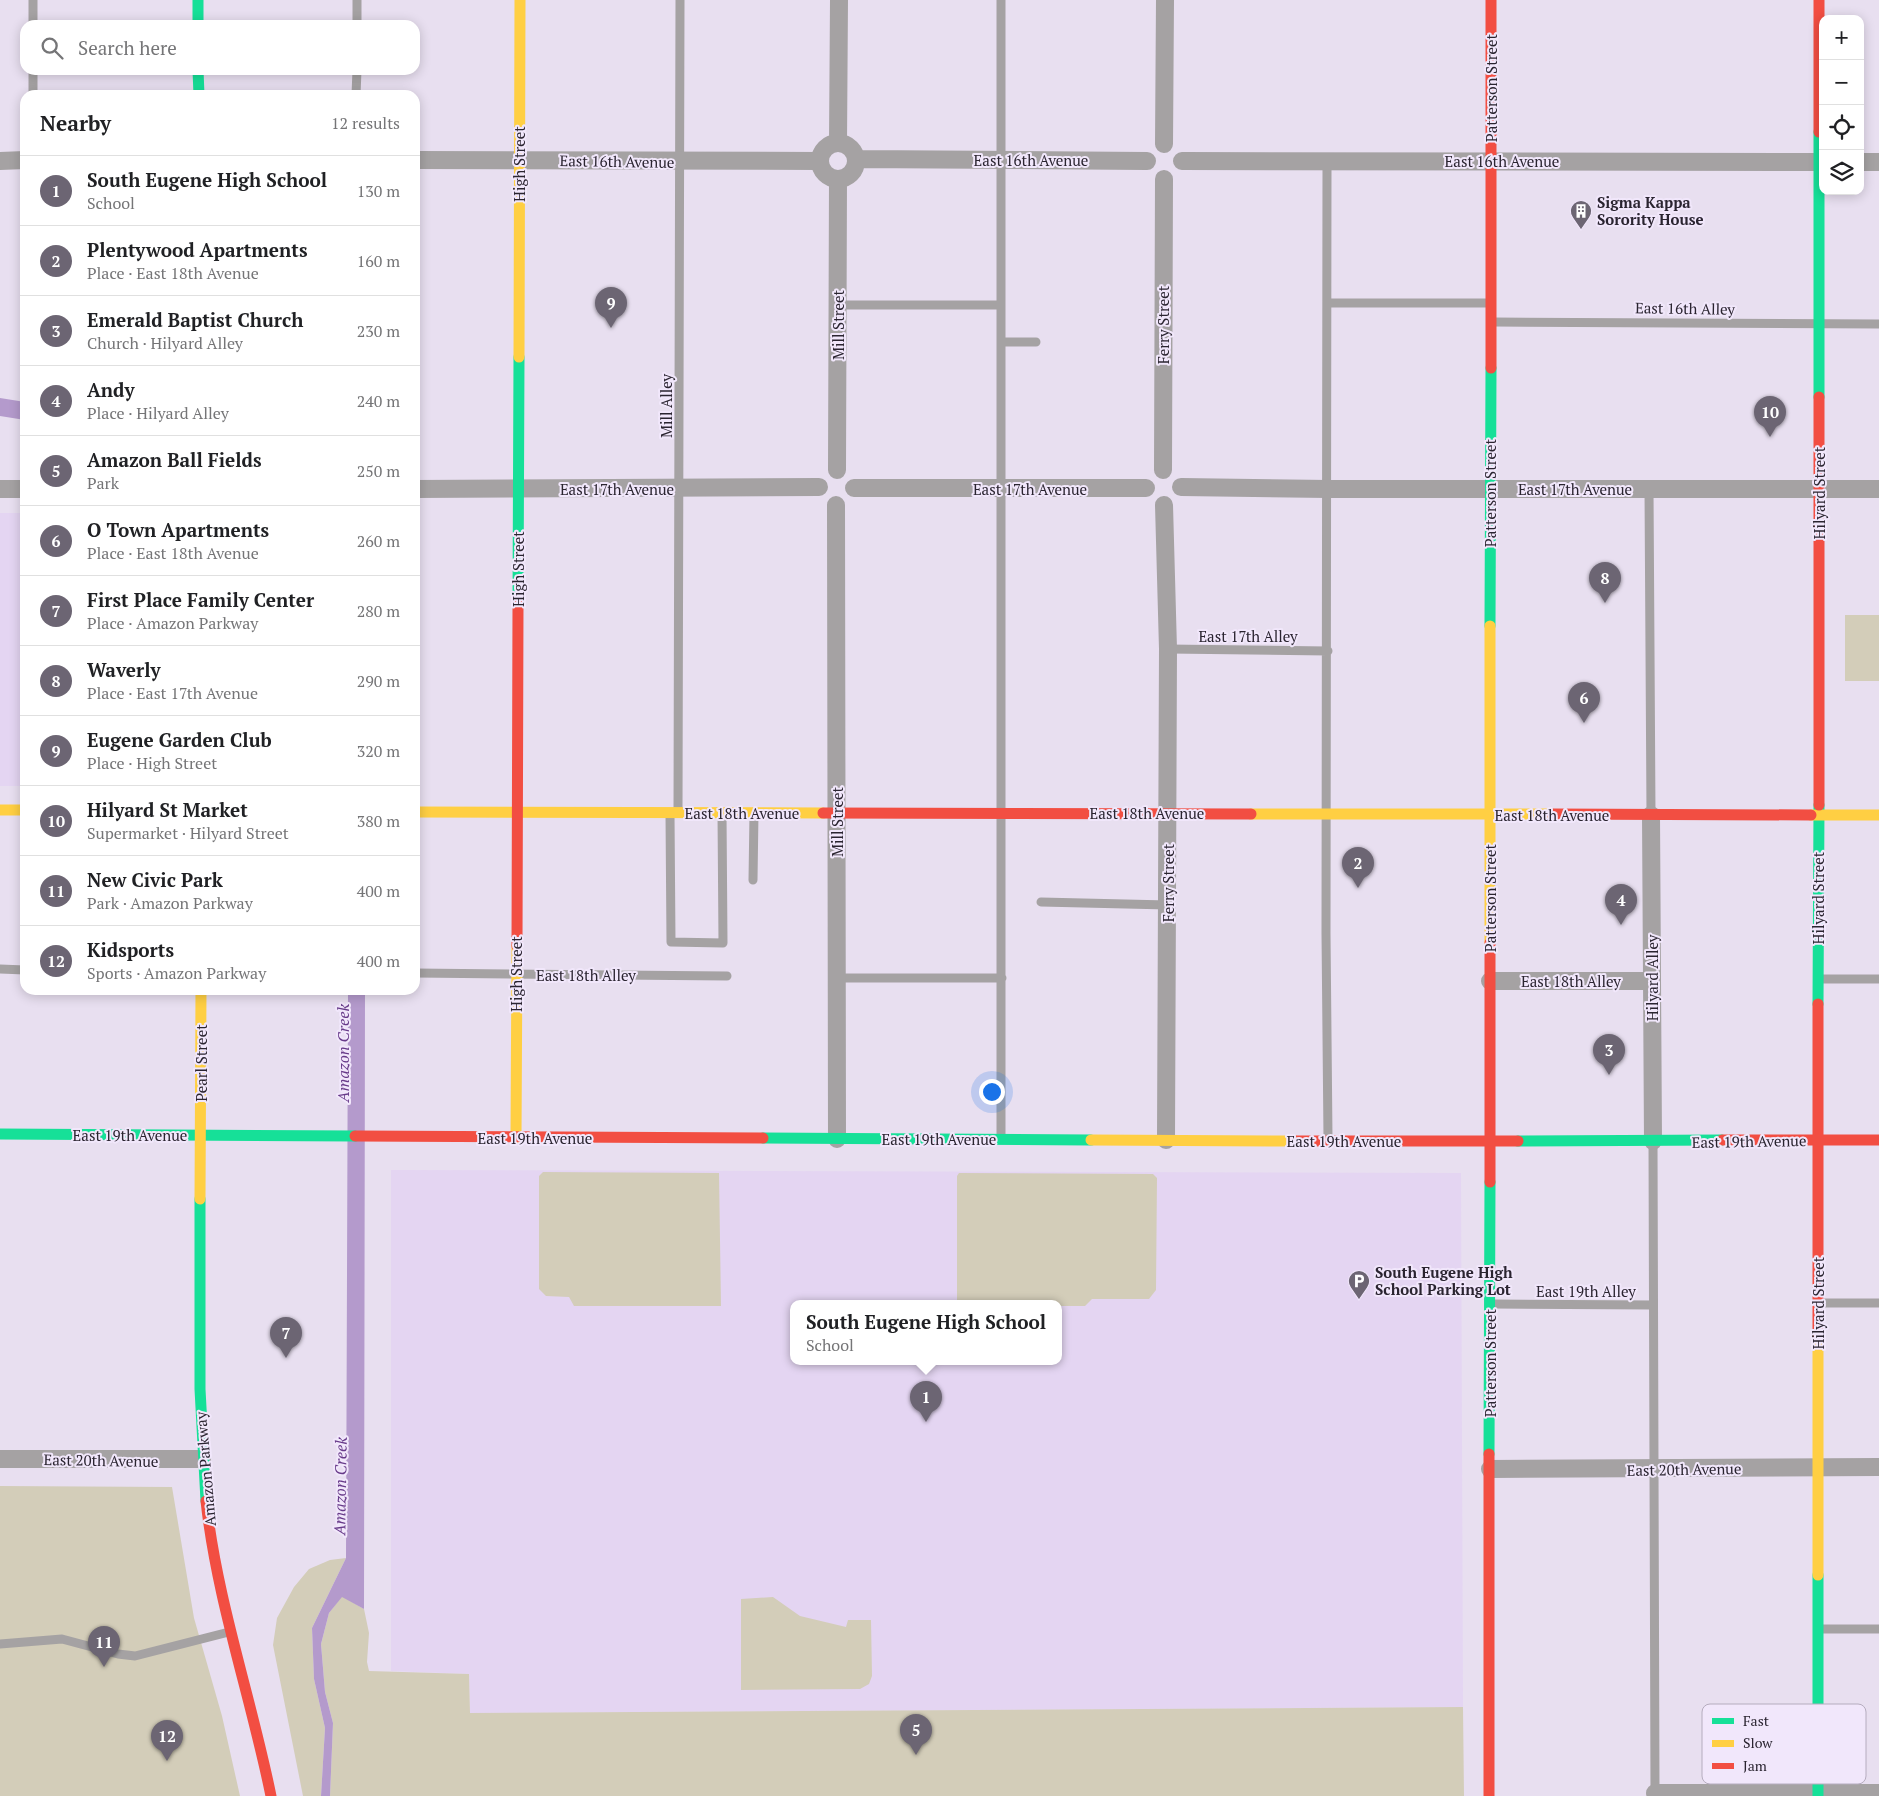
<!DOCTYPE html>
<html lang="en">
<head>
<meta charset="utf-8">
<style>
	body { margin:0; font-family:"PT Serif",serif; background:#f2f2f2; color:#202124 }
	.controls { position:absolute; right:15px; top:15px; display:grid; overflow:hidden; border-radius:10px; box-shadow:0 2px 12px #0003 }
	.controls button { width:45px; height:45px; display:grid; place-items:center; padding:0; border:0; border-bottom:1px solid #e0e0e0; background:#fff; color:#202124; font:25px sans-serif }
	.you { position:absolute; left:991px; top:1091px; width:18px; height:18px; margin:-12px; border:4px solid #fff; border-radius:50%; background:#1a73e8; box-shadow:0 0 0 8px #1a73e833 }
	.badge { display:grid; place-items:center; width:32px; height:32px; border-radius:50%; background:#6c6573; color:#fff; font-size:16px; font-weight:700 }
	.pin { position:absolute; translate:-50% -41px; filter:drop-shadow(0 1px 2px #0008) }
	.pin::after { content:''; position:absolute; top:26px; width:18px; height:15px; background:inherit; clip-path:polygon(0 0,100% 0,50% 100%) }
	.popup { position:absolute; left:790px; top:1300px; width:272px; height:65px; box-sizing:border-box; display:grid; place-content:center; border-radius:10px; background:#fff; filter:drop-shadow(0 1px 4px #0005); font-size:16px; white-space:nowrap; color:#757577 }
	.popup b { font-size:19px; color:#202124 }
	.popup::after { content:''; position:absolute; left:50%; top:100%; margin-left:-10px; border:10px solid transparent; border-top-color:#fff }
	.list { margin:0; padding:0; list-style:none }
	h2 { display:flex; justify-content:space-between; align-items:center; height:65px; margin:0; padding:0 20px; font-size:21px }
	h2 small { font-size:16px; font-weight:400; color:#757577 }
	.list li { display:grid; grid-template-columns:32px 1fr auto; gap:15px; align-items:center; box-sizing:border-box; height:70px; padding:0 20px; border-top:1px solid #e0e0e0 }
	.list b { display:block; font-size:19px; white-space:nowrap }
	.list p { margin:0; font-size:16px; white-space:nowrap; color:#757577 }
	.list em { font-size:16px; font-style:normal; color:#757577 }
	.icon { flex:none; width:28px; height:28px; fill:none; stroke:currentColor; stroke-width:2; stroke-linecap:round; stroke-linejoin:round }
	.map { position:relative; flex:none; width:1879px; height:1796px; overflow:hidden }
	.search { position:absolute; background:#fff; box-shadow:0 2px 12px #0003; left:20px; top:20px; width:400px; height:55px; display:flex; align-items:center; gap:12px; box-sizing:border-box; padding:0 18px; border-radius:15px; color:#757577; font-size:19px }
	.panel { position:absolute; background:#fff; box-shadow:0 2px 12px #0003; left:20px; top:90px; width:400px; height:905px; border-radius:15px }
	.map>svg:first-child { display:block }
</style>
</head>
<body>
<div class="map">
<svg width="1879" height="1796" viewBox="0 0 1879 1796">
	<rect width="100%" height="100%" fill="#e8dff0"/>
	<path fill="#e4d5f2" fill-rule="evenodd" d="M0 513H25V786H0Z
		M391 1170 1461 1173 1463 1707 470 1713 469 1674 391 1671ZM794 1303H1058V1361H794Z"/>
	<path fill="#d3cdb9" d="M1845 615H1879V681H1845Z
		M543 1172 719 1173 721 1306H574L569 1297 546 1296 539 1289V1176Z
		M959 1173 1153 1174 1157 1178 1156 1290 1149 1299H1092L1085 1306H1059L1058 1303H957V1176Z
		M0 1486 172 1487 194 1618 222 1716 240 1796H0Z
		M346 1558 312 1628 314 1679 325 1728 321 1796H303L273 1645 277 1618 294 1587 309 1569 330 1560Z
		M342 1596 364 1609 369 1633 367 1662 369 1671 469 1674 470 1713 1463 1707 1464 1796H330L333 1723 325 1692 321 1644 329 1613Z
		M773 1597 800 1616 846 1627 848 1620H871L872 1676 869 1684 860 1689 741 1690V1599Z"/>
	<path fill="#b49acc" d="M0 398 25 402V420L0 416Z
		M348 990H365L364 1609 342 1597 329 1613 321 1644 325 1692 333 1723 330 1796H321L325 1728 314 1679 312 1628 346 1558Z"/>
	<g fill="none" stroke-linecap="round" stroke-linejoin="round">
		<path stroke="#a5a2a3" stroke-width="9" d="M33 0V25
			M1001 0V1137
			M357 25V0
			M33 70V95
			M356 95 357 70
			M1327 161 1326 933 1328 1138
			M1327 303H1487
			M838 305H1001
			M1494 322 1879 324
			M1001 342H1036
			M1649 489 1651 814
			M1168 649 1328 651
			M678 812 680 0
			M670 814 671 942 723 943 722 813
			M753 880 754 813
			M1041 902 1168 905
			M0 969 25 970
			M415 973 727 976
			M837 978H1002
			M1822 979H1879
			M1653 1142 1655 1793
			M1821 1303H1879
			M1493 1304 1653 1305
			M1820 1629H1879
			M0 1644 62 1639 118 1654 135 1656 229 1632"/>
		<path stroke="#a5a2a3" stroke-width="18" d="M838 143 839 0
			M820 161a18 18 0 1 1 36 0a18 18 0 1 1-36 0Z
			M1164 144 1165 0
			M856 159 1147 161
			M415 160 820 161
			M0 161 25 160
			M1182 161 1823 162
			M1860 162H1879
			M837 470 838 179
			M1163 470 1164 179
			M1181 487 1328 489H1879
			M854 488H1146
			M0 489H25
			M415 489 819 487
			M836 505 837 1139
			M1164 505 1168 649 1166 1140
			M1651 815 1653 1141
			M1490 981H1652
			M0 1459H202
			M1490 1469 1879 1467
			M1655 1793H1879"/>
		<path stroke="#16e098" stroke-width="11" d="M198 0V25
			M198 70 199 95
			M1819 397V132
			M518 604 519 357
			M1490 626 1491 368
			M1818 1004 1819 805
			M0 1134 355 1136
			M763 1138 1091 1140
			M1518 1141 1722 1140
			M200 1199V1389L206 1501
			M1489 1454 1490 1182
			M1818 1796V1575"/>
		<path stroke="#ffcf43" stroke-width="11" d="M519 357 520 0
			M0 810H25
			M415 812 823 813
			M1251 814H1552
			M1811 815H1879
			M1490 943V626
			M516 1138 517 946
			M1091 1140 1295 1141
			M200 1199 201 990
			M1818 1575V1334"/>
		<path stroke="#f24e42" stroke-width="11" d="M1819 132V0
			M1491 368V0
			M1819 805V397
			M823 813 1251 814
			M1552 814 1811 815
			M517 946 518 604
			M355 1136 763 1138
			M1722 1140H1879
			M1295 1141H1518
			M1490 1182V943
			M1818 1334V1004
			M206 1501C217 1601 251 1697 271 1796
			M1489 1796V1454"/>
	</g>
	<defs>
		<g id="building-pin" transform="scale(1.125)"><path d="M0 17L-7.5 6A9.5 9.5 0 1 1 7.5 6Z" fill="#6c6573" stroke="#f1e7fb"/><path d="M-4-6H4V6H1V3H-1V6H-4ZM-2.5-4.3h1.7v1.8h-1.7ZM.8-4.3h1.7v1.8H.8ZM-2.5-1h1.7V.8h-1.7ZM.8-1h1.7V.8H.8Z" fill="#fff"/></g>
		<g id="parking-pin" transform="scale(1.125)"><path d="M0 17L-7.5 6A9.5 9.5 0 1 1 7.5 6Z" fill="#6c6573" stroke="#f1e7fb"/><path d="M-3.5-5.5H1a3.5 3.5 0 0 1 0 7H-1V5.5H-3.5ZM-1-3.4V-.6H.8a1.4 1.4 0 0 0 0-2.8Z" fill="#fff"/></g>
	</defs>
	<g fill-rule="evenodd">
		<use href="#building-pin" x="1581" y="211"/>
		<use href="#parking-pin" x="1359" y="1281"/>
	</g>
	<g text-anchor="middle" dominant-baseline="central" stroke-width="4" stroke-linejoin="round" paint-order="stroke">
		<g font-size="15" fill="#2a2430" stroke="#f1e7fb">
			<text transform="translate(1491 88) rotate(-90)">Patterson Street</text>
			<text x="1031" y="160">East 16th Avenue</text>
			<text transform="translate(617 161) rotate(1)">East 16th Avenue</text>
			<text x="1502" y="161">East 16th Avenue</text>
			<text transform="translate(519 164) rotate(-90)">High Street</text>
			<text transform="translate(1685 308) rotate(1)">East 16th Alley</text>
			<text transform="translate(838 325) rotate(-90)">Mill Street</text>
			<text transform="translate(1163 325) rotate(-90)">Ferry Street</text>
			<text transform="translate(666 406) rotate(-90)">Mill Alley</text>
			<text x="617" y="489">East 17th Avenue</text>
			<text x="1030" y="489">East 17th Avenue</text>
			<text x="1575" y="489">East 17th Avenue</text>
			<text transform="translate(1490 493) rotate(-90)">Patterson Street</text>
			<text transform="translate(1819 493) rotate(-90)">Hilyard Street</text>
			<text transform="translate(518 569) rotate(-90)">High Street</text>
			<text x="1248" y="636">East 17th Alley</text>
			<text x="742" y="813">East 18th Avenue</text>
			<text x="1147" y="813">East 18th Avenue</text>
			<text x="1552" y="815">East 18th Avenue</text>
			<text transform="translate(837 822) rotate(-90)">Mill Street</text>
			<text transform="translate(1168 883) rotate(-90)">Ferry Street</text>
			<text transform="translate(1490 898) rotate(-90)">Patterson Street</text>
			<text transform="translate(1818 898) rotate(-90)">Hilyard Street</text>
			<text transform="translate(516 974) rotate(-90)">High Street</text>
			<text x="586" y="975">East 18th Alley</text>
			<text transform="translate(1652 978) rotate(-90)">Hilyard Alley</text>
			<text x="1571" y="981">East 18th Alley</text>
			<text transform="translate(201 1063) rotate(-90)">Pearl Street</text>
			<text x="130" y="1135">East 19th Avenue</text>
			<text x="535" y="1138">East 19th Avenue</text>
			<text x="939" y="1139">East 19th Avenue</text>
			<text x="1344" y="1141">East 19th Avenue</text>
			<text transform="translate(1749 1141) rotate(-1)">East 19th Avenue</text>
			<text x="1586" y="1291">East 19th Alley</text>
			<text transform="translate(1818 1303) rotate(-90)">Hilyard Street</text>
			<text transform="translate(1490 1363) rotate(-90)">Patterson Street</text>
			<text transform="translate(101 1460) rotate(1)">East 20th Avenue</text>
			<text transform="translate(205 1469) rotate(-95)">Amazon Parkway</text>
			<text transform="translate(1684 1469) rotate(-1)">East 20th Avenue</text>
		</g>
		<g font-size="15" font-weight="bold" fill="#2a2430" stroke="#f1e7fb" text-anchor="start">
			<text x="1597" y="202">Sigma Kappa<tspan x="1597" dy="17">Sorority House</tspan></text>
			<text x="1375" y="1272">South Eugene High<tspan x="1375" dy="17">School Parking Lot</tspan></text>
		</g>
		<g font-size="16" font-style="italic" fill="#673a89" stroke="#f1e7fb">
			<text transform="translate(343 1053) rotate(-90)">Amazon Creek</text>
			<text transform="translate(340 1486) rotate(-89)">Amazon Creek</text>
		</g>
	</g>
	<rect x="1702" y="1704" width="164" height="80" rx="8" fill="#f1e7fb" stroke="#b5acbe" stroke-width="1"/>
	<rect x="1712" y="1718" width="22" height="6" fill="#16e098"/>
	<rect x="1712" y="1740" width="22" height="7" fill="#ffcf43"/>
	<rect x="1712" y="1763" width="22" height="6" fill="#f24e42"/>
	<g font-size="14" fill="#2a2430">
		<text x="1743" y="1726">Fast</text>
		<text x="1743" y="1748">Slow</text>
		<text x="1743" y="1771">Jam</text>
	</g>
</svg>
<div class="controls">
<button>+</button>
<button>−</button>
<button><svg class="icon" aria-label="locate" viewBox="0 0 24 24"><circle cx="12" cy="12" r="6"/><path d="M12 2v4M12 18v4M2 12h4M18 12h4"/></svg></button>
<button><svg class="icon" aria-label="layers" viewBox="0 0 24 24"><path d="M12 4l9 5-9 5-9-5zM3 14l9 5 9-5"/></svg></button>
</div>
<div class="you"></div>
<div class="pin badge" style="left:926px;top:1422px">1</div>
<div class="popup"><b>South Eugene High School</b>School</div>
<div class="pin badge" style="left:1358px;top:888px">2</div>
<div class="pin badge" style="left:1609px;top:1075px">3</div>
<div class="pin badge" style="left:1621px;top:925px">4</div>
<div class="pin badge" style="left:916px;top:1755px">5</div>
<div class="pin badge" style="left:1584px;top:723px">6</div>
<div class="pin badge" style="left:286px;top:1358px">7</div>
<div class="pin badge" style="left:1605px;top:603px">8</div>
<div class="pin badge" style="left:611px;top:328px">9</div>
<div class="pin badge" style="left:1770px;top:437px">10</div>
<div class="pin badge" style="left:104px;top:1667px">11</div>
<div class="pin badge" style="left:167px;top:1761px">12</div>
<div class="search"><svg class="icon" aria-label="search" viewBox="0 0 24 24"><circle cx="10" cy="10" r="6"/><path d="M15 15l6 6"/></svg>Search here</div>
<section class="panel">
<h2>Nearby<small>12 results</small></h2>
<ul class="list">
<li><span class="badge">1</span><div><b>South Eugene High School</b><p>School</p></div><em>130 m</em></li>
<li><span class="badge">2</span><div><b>Plentywood Apartments</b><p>Place · East 18th Avenue</p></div><em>160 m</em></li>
<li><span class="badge">3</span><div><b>Emerald Baptist Church</b><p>Church · Hilyard Alley</p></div><em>230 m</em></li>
<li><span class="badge">4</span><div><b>Andy</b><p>Place · Hilyard Alley</p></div><em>240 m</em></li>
<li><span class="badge">5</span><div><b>Amazon Ball Fields</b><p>Park</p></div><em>250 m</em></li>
<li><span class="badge">6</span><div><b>O Town Apartments</b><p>Place · East 18th Avenue</p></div><em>260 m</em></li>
<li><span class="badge">7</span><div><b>First Place Family Center</b><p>Place · Amazon Parkway</p></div><em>280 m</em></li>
<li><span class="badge">8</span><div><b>Waverly</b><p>Place · East 17th Avenue</p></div><em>290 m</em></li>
<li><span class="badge">9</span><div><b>Eugene Garden Club</b><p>Place · High Street</p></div><em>320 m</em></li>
<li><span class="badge">10</span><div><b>Hilyard St Market</b><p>Supermarket · Hilyard Street</p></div><em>380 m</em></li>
<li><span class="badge">11</span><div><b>New Civic Park</b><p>Park · Amazon Parkway</p></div><em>400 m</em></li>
<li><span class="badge">12</span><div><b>Kidsports</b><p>Sports · Amazon Parkway</p></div><em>400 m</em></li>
</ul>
</section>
</div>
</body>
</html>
